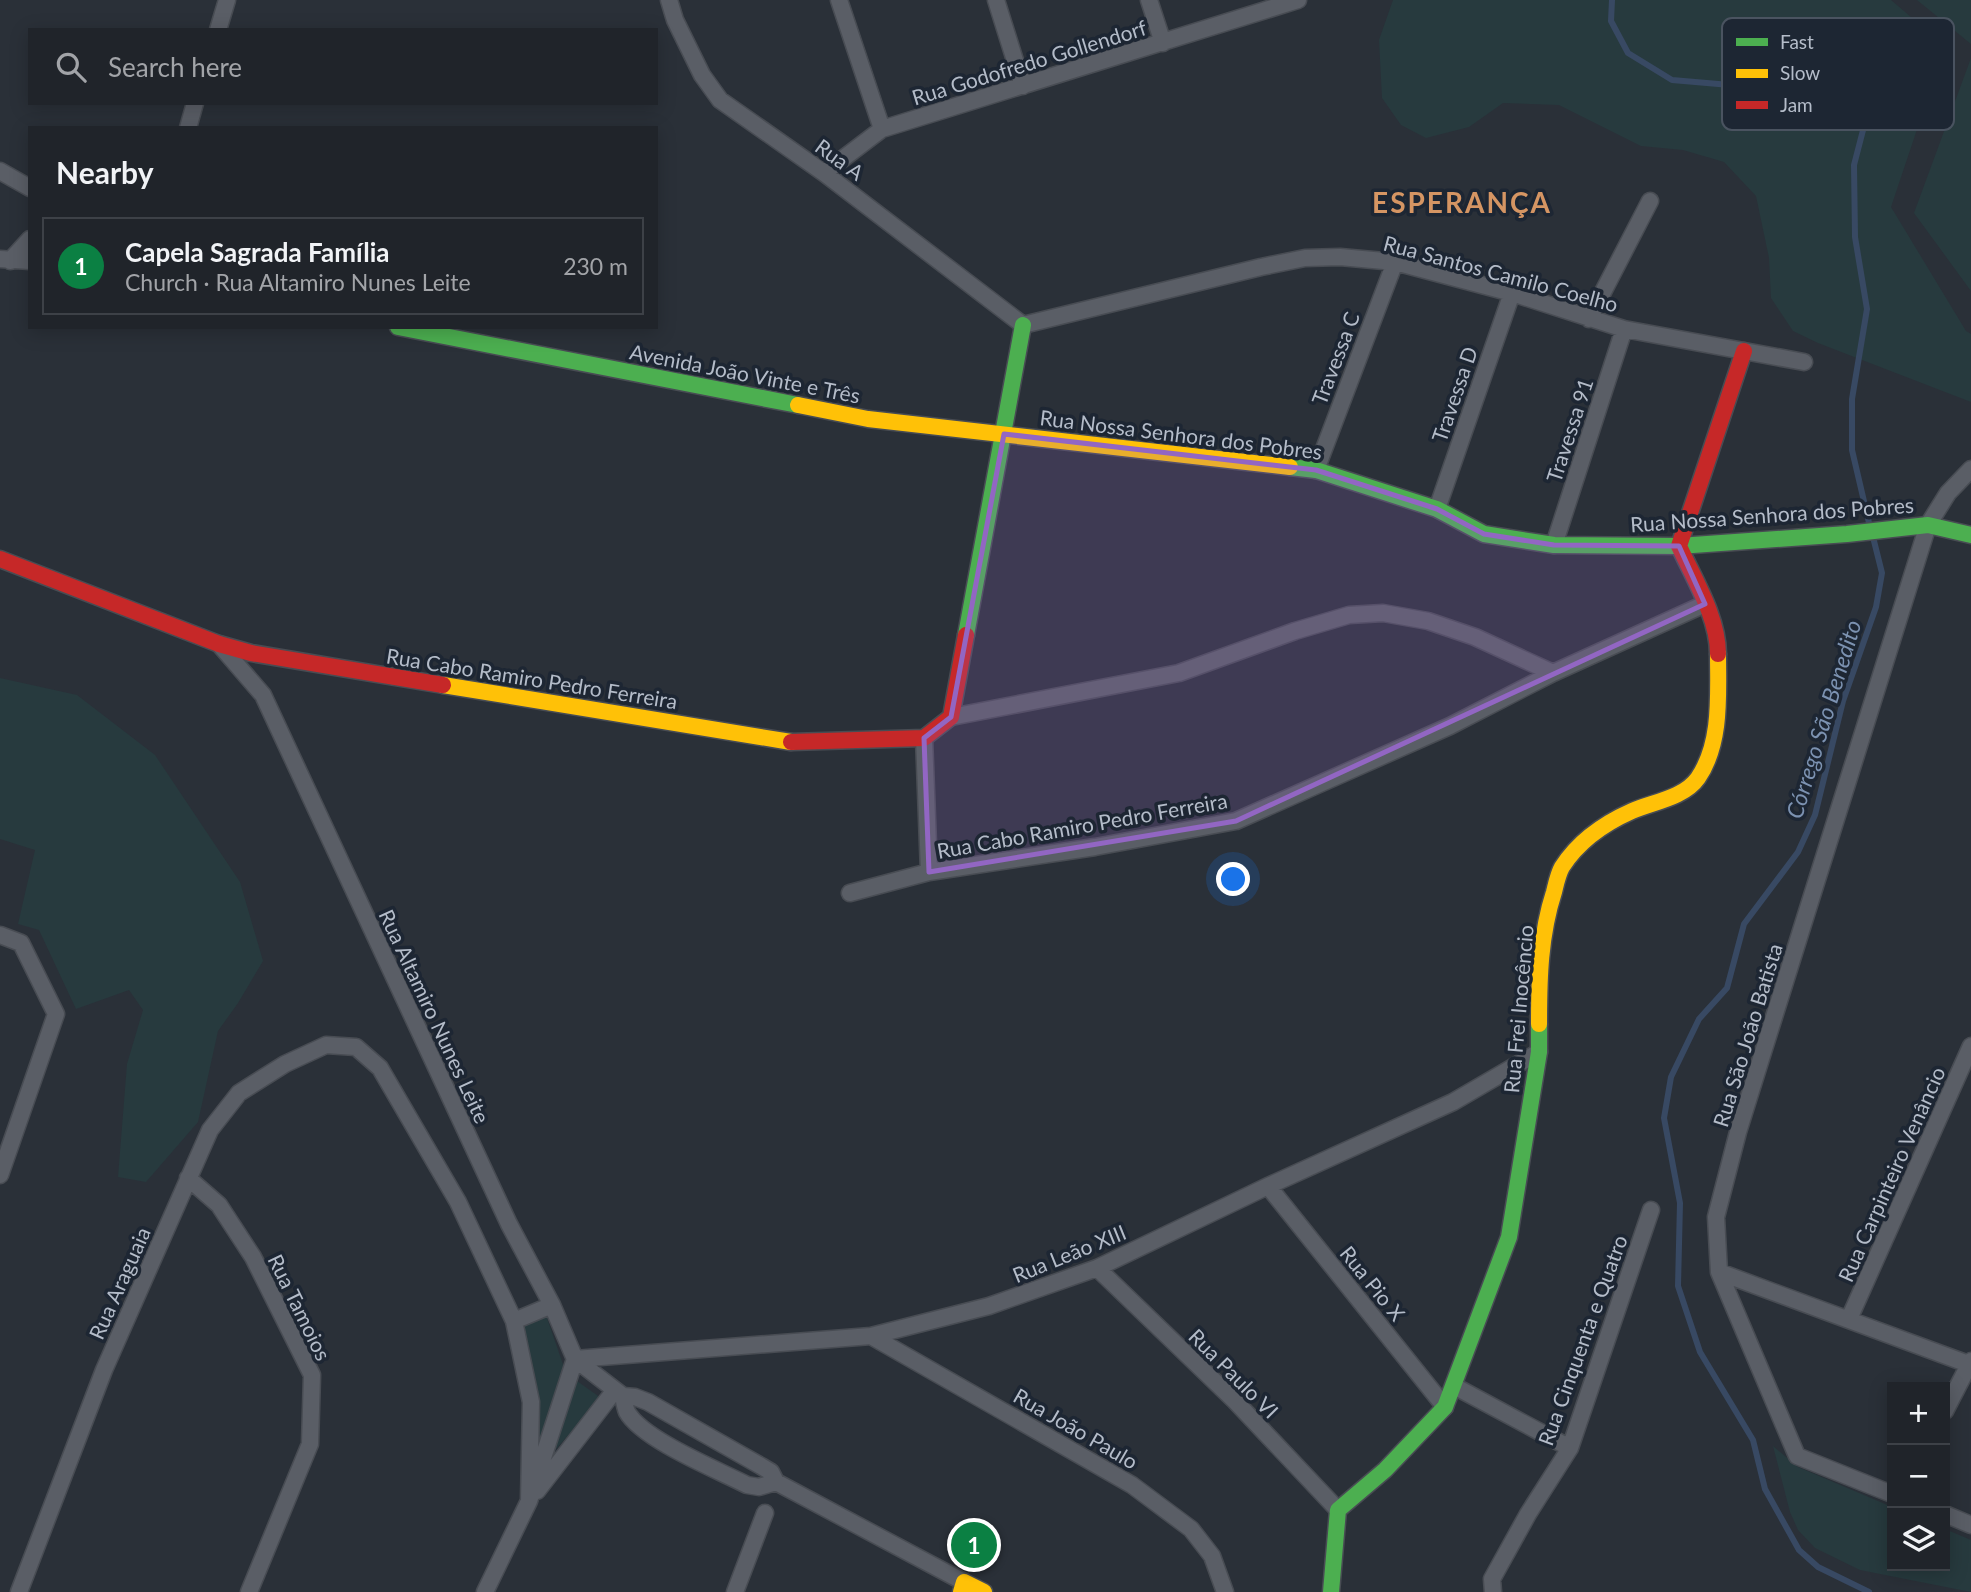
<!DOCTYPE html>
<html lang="en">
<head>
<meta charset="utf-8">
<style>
	body { margin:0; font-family:Lato,sans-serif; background:#282c32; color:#f1f3f6 }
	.controls { position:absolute; right:21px; bottom:21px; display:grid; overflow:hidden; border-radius:0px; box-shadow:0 4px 18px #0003 }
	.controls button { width:63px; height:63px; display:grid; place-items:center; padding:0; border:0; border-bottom:2px solid #3d4147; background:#20242a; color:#f1f3f6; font:35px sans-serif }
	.you { position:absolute; left:1234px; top:880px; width:24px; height:24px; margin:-18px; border:5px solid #fff; border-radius:50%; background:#1a73e8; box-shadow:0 0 0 10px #1a73e833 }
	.badge { display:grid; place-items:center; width:46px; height:46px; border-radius:50%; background:#0b8043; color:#fff; font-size:23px; font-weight:700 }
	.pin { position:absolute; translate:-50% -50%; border:4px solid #fff; box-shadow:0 2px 7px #0006 }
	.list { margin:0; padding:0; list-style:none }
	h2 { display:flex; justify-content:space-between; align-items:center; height:91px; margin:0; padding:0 28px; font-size:30px }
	h2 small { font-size:23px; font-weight:400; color:#a2a4a8 }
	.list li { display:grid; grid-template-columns:46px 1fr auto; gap:21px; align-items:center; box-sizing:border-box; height:98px; margin:0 14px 14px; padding:0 14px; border:2px solid #3d4147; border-radius:0px }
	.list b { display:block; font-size:26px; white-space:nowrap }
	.list p { margin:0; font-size:23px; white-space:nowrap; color:#a2a4a8 }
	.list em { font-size:23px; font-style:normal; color:#a2a4a8 }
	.icon { flex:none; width:38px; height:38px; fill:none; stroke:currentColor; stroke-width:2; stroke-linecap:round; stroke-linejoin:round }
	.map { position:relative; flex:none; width:1971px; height:1592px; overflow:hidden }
	.search { position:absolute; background:#20242a; box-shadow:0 4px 18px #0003; left:28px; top:28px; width:630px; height:77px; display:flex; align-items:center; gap:18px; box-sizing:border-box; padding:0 24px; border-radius:0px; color:#a2a4a8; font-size:26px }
	.panel { position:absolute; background:#20242a; box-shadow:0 4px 18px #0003; left:28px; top:126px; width:630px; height:203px; border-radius:0px }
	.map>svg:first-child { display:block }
</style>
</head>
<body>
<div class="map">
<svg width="1971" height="1592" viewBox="0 0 1971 1592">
	<rect width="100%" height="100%" fill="#2a3038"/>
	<path fill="#273a3e" d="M1393 0H1891L1945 46 1891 207 1966 331 1971 334V402L1818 343 1793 331 1771 298 1769 258 1756 196 1724 162 1683 150 1641 146 1559 105 1503 103 1469 127 1426 138 1401 125 1382 98 1379 40Z
		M1917 0H1971V44Z
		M1971 58V291L1914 213Z
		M0 678 77 695 155 755 240 882 263 961 238 1003 218 1031 198 1122 146 1182 118 1177 127 1064 143 1010 129 990 76 1009 39 930 18 924 35 850 0 839Z
		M546 1315 568 1379 535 1462 522 1325Z
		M577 1381 601 1398 542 1465Z
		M1773 1446 1798 1467 1892 1507V1566H1945V1529L1971 1540V1592L1860 1570 1815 1548 1798 1530 1790 1512Z"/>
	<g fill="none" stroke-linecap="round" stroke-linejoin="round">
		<path stroke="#384963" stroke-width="6" d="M1612 0 1611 21 1628 53 1672 80 1730 85 1809 52 1843 55 1870 76 1869 107 1854 165 1855 237 1867 309 1852 399V450L1870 527
			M1869 1592 1818 1567 1799 1550 1765 1489 1753 1440 1700 1352 1678 1286 1680 1203 1664 1118 1671 1077 1699 1019 1727 988 1744 924 1798 852 1815 815 1843 701 1876 607 1882 573 1873 537"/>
		<g stroke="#484c53" stroke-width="19">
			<path id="street" d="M669 0 675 20 702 75 720 100 824 173 1023 325 1261 267 1305 258 1340 257 1395 262 1512 293 1624 329 1804 362
				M839 0 882 129
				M996 0 1023 86
				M1149 0 1163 43
				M218 30 227 0
				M188 128 195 103
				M0 171 30 188
				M824 173 882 129 1298 0
				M0 259 30 261
				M10 261 30 239
				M1589 319 1650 201
				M1316 470 1395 262
				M1437 509 1512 293
				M1554 545 1624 329
				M219 644 263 695 509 1224 552 1305 575 1359 623 1396
				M951 717 1179 673 1295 631 1349 615 1383 613 1428 621 1475 637 1553 673
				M924 738 929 872 1095 847 1236 821 1450 726 1553 673 1705 604
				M850 893 929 872
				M0 935 21 943 56 1014 0 1175
				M188 1178 219 1205 253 1257 312 1375 310 1444 249 1592
				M1268 1186 1445 1407
				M1097 1268 1235 1401 1338 1510
				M1719 1272 1971 1365
				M1849 1319 1971 1046
				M514 1321 552 1305
				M871 1336 1132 1485 1191 1529 1212 1556 1225 1592
				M575 1359 871 1336 989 1306 1097 1268 1268 1186 1453 1102 1539 1052
				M1454 1386 1570 1448
				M623 1396 635 1397 648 1402 761 1466 771 1472 776 1482 759 1487 747 1485C718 1470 643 1440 627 1412 625 1407 624 1401 623 1396Z
				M1945 1411 1971 1361
				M776 1482 964 1582
				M537 1491 615 1390
				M1892 1494 1797 1456 1719 1272 1716 1217 1738 1132 1928 525 1948 493 1971 469
				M1945 1514 1971 1525
				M19 1592 104 1370 210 1130 239 1093 285 1064 326 1045 356 1047 380 1068 458 1202 514 1321 531 1402 529 1501
				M485 1592 529 1501 575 1359
				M735 1592 765 1513
				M1493 1592 1492 1579 1528 1514 1570 1448 1651 1210"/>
		</g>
		<g stroke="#484c53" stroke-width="19">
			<path id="fast" d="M398 327 798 405
				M1290 467 1316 470 1437 509 1484 534 1554 545 1679 546 1847 534 1928 525 1971 535
				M966 635 1023 325
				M1331 1592 1338 1510 1385 1470 1445 1407 1509 1237 1539 1052V1024"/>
		</g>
		<g stroke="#484c53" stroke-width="19">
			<path id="slow" d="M798 405 868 419 1290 467
				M443 685 791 742
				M1539 1024C1539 979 1540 935 1554 892 1556 884 1558 874 1562 867 1578 842 1605 823 1632 811 1653 802 1684 798 1698 778 1722 743 1718 694 1718 654
				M961 1592 964 1582 984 1592"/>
		</g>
		<g stroke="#484c53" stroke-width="19">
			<path id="jam" d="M0 559 219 644 251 653 443 685
				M1718 654C1718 617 1694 579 1679 546L1744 351
				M791 742 924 738 951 717 966 635"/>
		</g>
		<use href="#street" stroke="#5a5e66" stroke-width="16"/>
		<use href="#fast" stroke="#4caf50" stroke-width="16"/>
		<use href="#slow" stroke="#ffc107" stroke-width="16"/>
		<use href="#jam" stroke="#c62828" stroke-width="16"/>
	</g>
	<path fill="#9266c3" fill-opacity="0.2" stroke="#9266c3" stroke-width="5" stroke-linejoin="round" d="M1004 434 1316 470 1437 509 1484 534 1554 545 1679 546 1705 604 1236 821 929 872 924 738 951 717Z"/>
	<g text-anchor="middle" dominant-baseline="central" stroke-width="7" stroke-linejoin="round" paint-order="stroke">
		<g font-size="21" fill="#b4bcc9" stroke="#1d2633">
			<text transform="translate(1029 62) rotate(-17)">Rua Godofredo Gollendorf</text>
			<text transform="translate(840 159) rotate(36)">Rua A</text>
			<text transform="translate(1501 273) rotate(15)">Rua Santos Camilo Coelho</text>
			<text transform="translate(1335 358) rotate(-69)">Travessa C</text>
			<text transform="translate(745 373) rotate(11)">Avenida João Vinte e Três</text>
			<text transform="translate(1454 394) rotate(-71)">Travessa D</text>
			<text transform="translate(1569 430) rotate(-72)">Travessa 91</text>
			<text transform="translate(1181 434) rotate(7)">Rua Nossa Senhora dos Pobres</text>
			<text transform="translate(1772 514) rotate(-4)">Rua Nossa Senhora dos Pobres</text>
			<text transform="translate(532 678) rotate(9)">Rua Cabo Ramiro Pedro Ferreira</text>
			<text transform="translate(1082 825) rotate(-10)">Rua Cabo Ramiro Pedro Ferreira</text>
			<text transform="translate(1518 1009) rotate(-85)">Rua Frei Inocêncio</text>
			<text transform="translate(435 1016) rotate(65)">Rua Altamiro Nunes Leite</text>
			<text transform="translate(1747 1035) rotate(-73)">Rua São João Batista</text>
			<text transform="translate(1891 1174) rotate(-66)">Rua Carpinteiro Venâncio</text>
			<text transform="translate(1069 1253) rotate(-22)">Rua Leão XIII</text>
			<text transform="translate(119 1283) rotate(-66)">Rua Araguaia</text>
			<text transform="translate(1373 1283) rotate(51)">Rua Pio X</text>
			<text transform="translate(300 1307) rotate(64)">Rua Tamoios</text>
			<text transform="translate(1582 1340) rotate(-70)">Rua Cinquenta e Quatro</text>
			<text transform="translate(1234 1373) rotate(45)">Rua Paulo VI</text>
			<text transform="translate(1076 1428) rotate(30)">Rua João Paulo</text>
		</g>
		<g font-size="23" font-style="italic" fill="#7c92b1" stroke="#1d2633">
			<text transform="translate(1823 719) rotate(-73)">Córrego São Benedito</text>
		</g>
		<g font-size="28" font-weight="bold" letter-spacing="2" fill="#d59563" stroke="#1d2633">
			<text x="1462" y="202">ESPERANÇA</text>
		</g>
	</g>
	<rect x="1722" y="18" width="232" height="112" rx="10" fill="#1d2633" stroke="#4a5360" stroke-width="2"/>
	<rect x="1736" y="38" width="32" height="8" fill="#4caf50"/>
	<rect x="1736" y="69" width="32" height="9" fill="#ffc107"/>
	<rect x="1736" y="101" width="32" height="8" fill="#c62828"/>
	<g font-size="19" fill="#b4bcc9">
		<text x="1780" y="49">Fast</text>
		<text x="1780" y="80">Slow</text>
		<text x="1780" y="112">Jam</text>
	</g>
</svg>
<div class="controls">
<button>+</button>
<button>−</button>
<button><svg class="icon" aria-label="layers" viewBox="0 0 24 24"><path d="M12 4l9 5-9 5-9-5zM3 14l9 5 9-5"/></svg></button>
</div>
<div class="you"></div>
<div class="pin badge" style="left:974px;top:1545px">1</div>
<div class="search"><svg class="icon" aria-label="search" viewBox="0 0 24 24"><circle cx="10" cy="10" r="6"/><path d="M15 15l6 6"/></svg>Search here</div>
<section class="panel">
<h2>Nearby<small></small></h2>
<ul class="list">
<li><span class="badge">1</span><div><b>Capela Sagrada Família</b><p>Church · Rua Altamiro Nunes Leite</p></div><em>230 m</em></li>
</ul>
</section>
</div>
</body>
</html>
